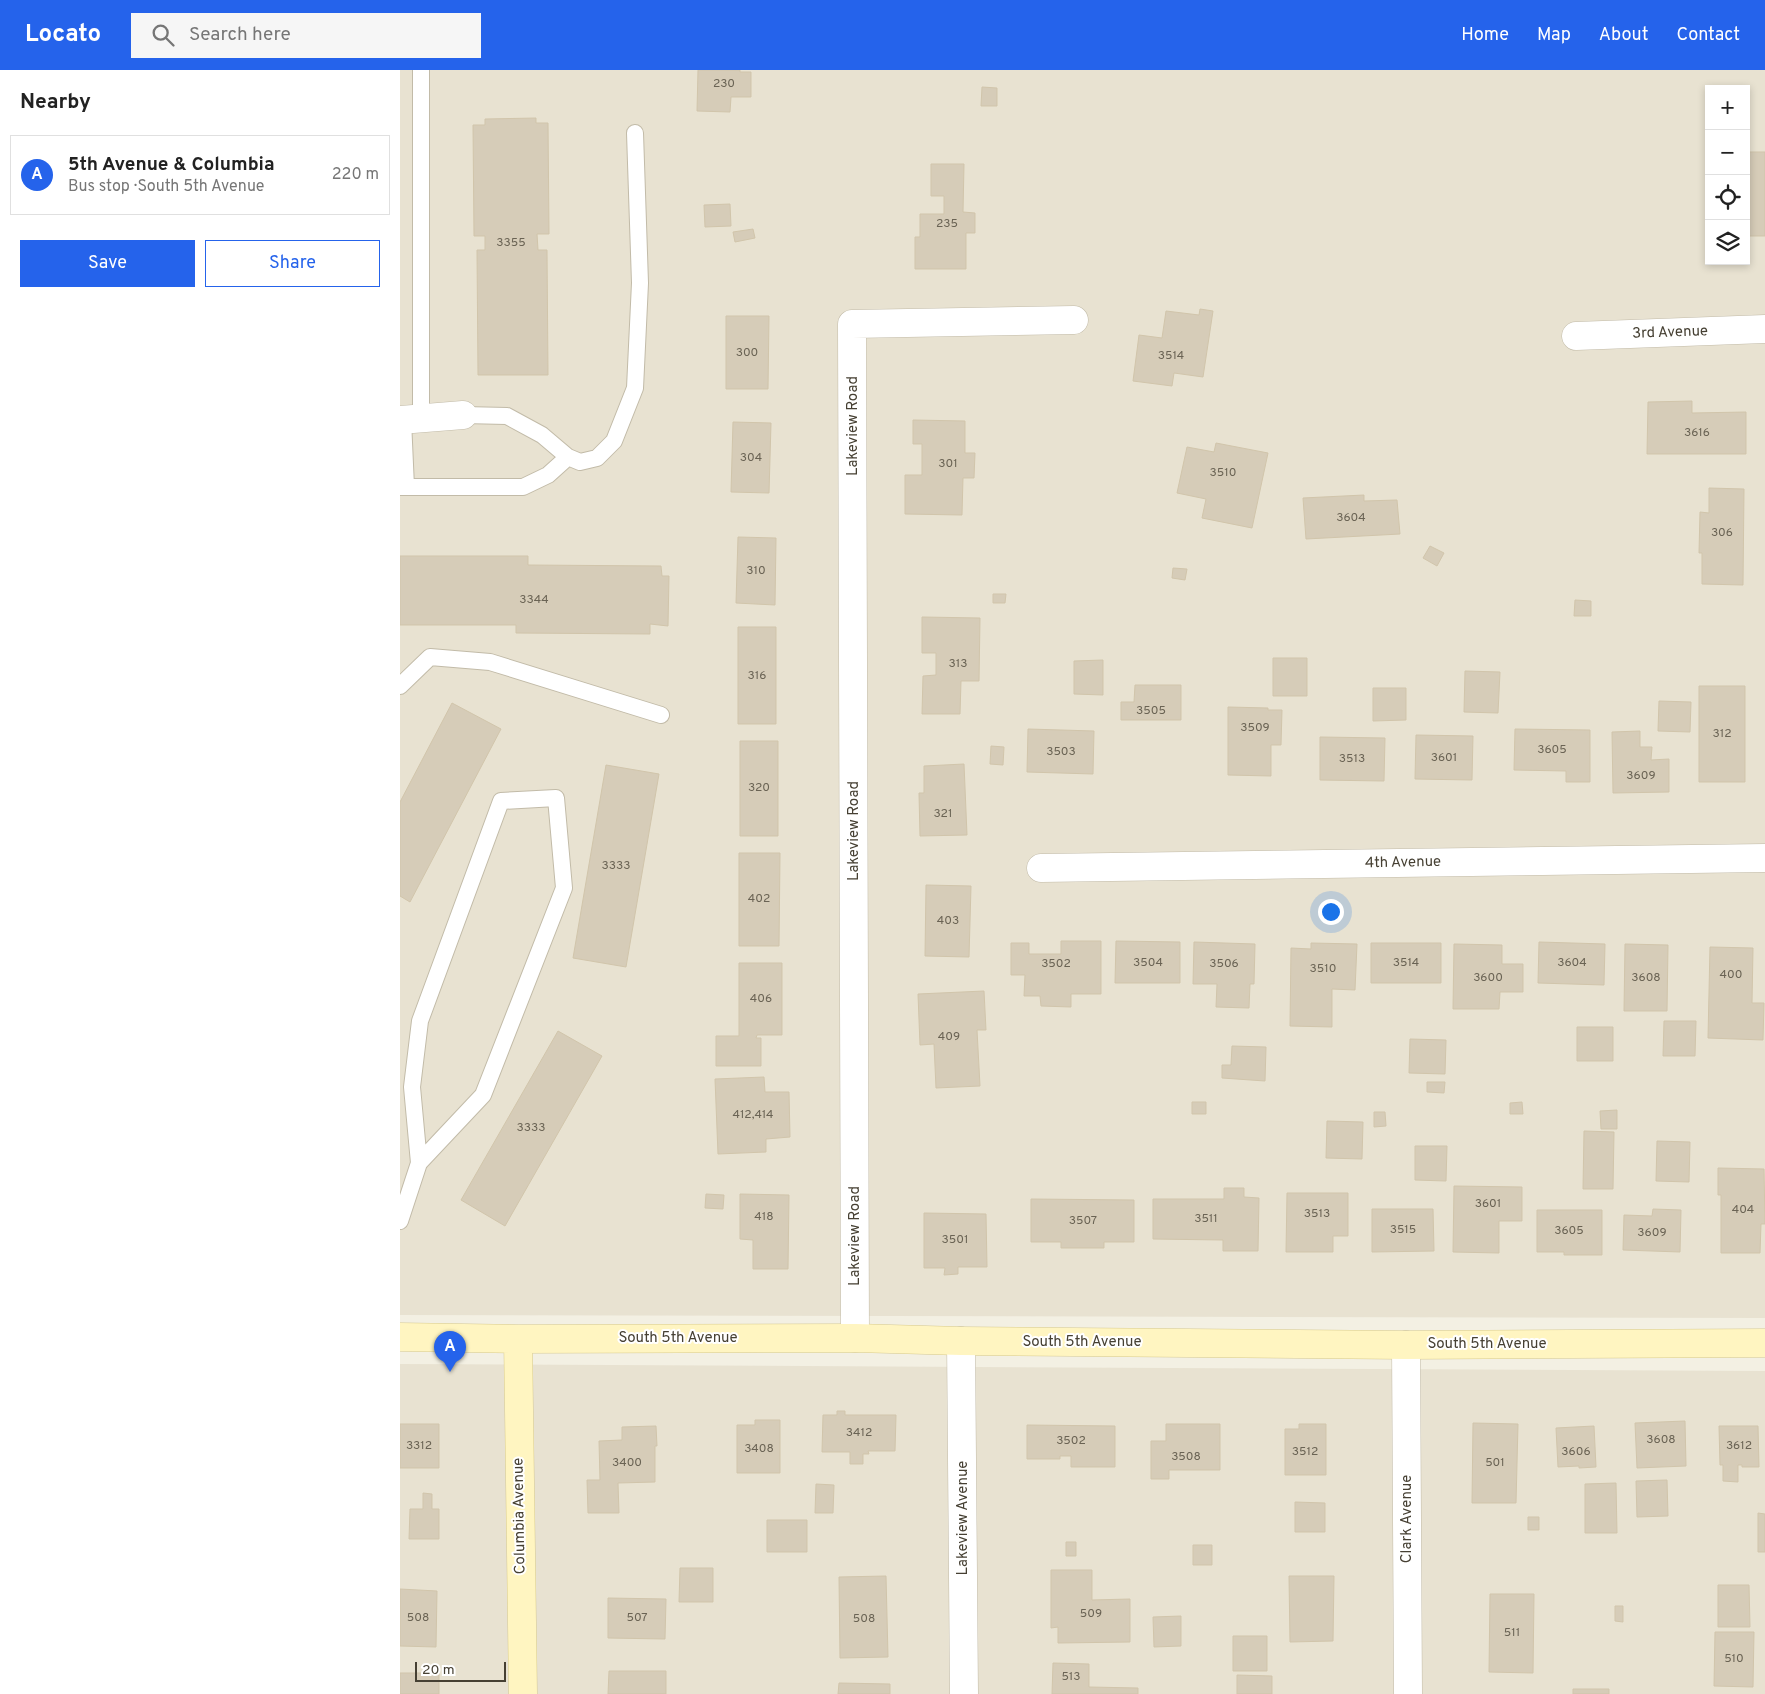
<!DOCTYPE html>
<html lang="en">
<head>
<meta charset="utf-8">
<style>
	body { margin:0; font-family:Overpass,sans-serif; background:#f6f6f6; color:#222 }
	.controls { position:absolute; right:15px; top:15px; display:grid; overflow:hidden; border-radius:0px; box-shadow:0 2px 8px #0003 }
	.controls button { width:45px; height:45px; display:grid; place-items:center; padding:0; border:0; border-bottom:1px solid #e0e0e0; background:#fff; color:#222; font:25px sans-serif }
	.scale { position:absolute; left:15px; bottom:12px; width:91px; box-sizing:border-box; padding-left:5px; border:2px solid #464033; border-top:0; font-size:14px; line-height:18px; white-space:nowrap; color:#464033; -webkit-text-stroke:4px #fff; paint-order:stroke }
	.you { position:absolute; left:930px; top:841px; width:18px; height:18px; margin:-12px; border:4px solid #fff; border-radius:50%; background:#1a73e8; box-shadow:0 0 0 8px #1a73e833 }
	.badge { display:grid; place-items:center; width:32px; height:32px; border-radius:50%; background:#2563eb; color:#fff; font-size:16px; font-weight:700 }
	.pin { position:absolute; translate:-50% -41px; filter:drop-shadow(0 1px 2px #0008) }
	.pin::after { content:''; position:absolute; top:26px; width:18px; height:15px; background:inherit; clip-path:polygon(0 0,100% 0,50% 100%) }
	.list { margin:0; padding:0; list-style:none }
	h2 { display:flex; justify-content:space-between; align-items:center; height:65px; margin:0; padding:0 20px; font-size:21px }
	h2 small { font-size:16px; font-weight:400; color:#767676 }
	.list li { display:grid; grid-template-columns:32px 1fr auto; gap:15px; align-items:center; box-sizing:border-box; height:80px; margin:0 10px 10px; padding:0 10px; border:1px solid #e0e0e0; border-radius:0px }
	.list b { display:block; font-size:19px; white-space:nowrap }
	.list p { margin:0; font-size:16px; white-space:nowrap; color:#767676 }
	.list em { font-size:16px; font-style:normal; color:#767676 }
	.actions { display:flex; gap:10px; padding:15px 20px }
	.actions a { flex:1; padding:11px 0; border:1px solid #2563eb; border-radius:0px; text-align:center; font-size:18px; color:#2563eb }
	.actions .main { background:#2563eb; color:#fff }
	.icon { flex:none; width:28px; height:28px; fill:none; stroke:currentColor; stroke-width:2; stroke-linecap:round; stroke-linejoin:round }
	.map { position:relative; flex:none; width:1365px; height:1624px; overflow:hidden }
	header { display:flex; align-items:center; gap:30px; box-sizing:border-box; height:70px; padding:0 25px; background:#2563eb; color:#fff }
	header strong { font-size:24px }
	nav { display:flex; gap:28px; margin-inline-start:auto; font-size:18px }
	.search { width:350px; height:45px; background:#f6f6f6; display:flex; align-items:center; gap:12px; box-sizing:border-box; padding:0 18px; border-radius:0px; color:#767676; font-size:19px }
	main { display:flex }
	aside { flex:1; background:#fff }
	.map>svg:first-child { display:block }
</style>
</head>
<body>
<header>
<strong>Locato</strong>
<div class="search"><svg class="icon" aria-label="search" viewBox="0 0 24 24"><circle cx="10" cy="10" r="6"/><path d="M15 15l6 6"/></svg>Search here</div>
<nav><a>Home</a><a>Map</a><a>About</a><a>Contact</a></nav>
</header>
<main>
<aside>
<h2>Nearby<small></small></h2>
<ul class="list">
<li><span class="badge">A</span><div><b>5th Avenue &amp; Columbia</b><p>Bus stop · South 5th Avenue</p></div><em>220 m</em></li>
</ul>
<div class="actions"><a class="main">Save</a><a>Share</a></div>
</aside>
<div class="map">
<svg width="1365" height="1624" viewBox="0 0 1365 1624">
	<rect width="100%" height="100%" fill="#f3f0e3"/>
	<path fill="#e8e2d1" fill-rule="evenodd" d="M0 0H1365V1248L0 1245ZM1309 19H1346V191H1309Z
		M0 1294 1365 1301V1624H0Z"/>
	<path fill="#d6ccb8" stroke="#d1c5ab" d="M298 0H340V2H351V27H331L330 42 297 41Z
		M582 17 597 18V36H581Z
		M136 48V53H148L149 164H137L138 180H147L148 305H78L77 180H85V166H74L73 55H85V49Z
		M1346 82H1365V166H1346Z
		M531 94H564L563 142 575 143V163H566V199H515V167H520V144H544V126H531Z
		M330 134 331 156 305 157 304 135Z
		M353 159 355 168 335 172 333 162Z
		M800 239 813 241 803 307 774 303 772 316 733 311 739 265 762 268 766 241 799 245Z
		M326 246H369L368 319H326Z
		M1292 331V343L1346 342V384H1247L1248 332Z
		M513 350 565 351V383H575L574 408H563L562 445 505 444V405H522V374H513Z
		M333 352 371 353 369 423 331 422Z
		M816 373 868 383 852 458 802 448 806 429 777 423 787 377 814 382Z
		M1309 418 1344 419 1343 515 1302 514V483H1299L1300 442 1309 443Z
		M964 425V431L997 430 1000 464 906 469 903 428Z
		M338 467 376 468 375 535 336 533Z
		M1030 476 1044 483 1037 496 1023 488Z
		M0 486H128V495L261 496 262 506H269L268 556 250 554V564L116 563V555H0Z
		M773 498 787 499 785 510 772 508Z
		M593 524H606L605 533H593Z
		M1175 530 1191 531V546H1174Z
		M522 547 580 548 579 611H561L560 644H522L523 606 536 605V583H522Z
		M338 557H376V654H338Z
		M873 588H907V626H873Z
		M703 590V625L674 624V591Z
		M1065 601 1100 602 1098 643 1064 642Z
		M735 615H781V650H721V632H734Z
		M1299 616H1345V712H1299Z
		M973 618H1006V650L973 651Z
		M1259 631 1291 632 1290 662 1258 661Z
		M52 633 101 659 10 832 0 826V732Z
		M828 637 868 638V640H882L881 675H871V706L828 705Z
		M628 659 694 661 693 704 627 702Z
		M1115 659 1190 660V712H1166V701L1114 700Z
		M1240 661V677H1252L1251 690 1269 689V722L1213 723 1212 662Z
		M1016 665 1073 666 1072 710 1015 709Z
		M920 667 985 668 984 711 920 710Z
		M340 671H378V766H340Z
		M591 676 604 677 603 695 590 694Z
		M564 694 567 765 520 766 519 723H524V696Z
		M206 695 259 704 226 897 173 888Z
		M339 783H380L379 876H339Z
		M526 815 571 816 569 887 525 886Z
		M661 871H701V924H671V937L641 936 640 926H624L625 905H611V873H629V884H661Z
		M716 871 780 872V913H715Z
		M794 872 855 874 854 914H850L849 938 816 937 817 914H793Z
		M1139 872 1205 874 1204 915 1138 913Z
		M911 873 957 874 955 920 932 919V957L890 956 891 878 911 879Z
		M971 873H1041V913H971Z
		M1054 874 1102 875V894H1123V922H1100L1099 939H1053Z
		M1225 874 1268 875 1267 941H1224Z
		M1310 877 1353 878 1352 933H1364L1363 970 1308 968Z
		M339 893H382V965H357L356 968H361V996H316V966H339Z
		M584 921 586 960H577L580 1016 536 1018 534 974 520 975 518 924Z
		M1264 951H1296L1295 986H1263Z
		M1177 957H1213V991H1177Z
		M158 961 202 986 105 1156 61 1130Z
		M1010 969 1046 970 1045 1004 1009 1003Z
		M832 976 866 977 865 1011 822 1008V995H831Z
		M364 1007 365 1022H389L390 1067 366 1069V1082L318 1084 315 1009Z
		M1027 1012H1045L1044 1023 1027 1022Z
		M792 1032H806V1044H792Z
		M1122 1032 1123 1044H1110V1033Z
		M1217 1040V1059H1201L1200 1041Z
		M974 1042H985L986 1056 974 1057Z
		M927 1051 963 1052 962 1089 926 1088Z
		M1184 1061 1214 1062 1213 1119H1183Z
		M1257 1071 1290 1072 1289 1112 1256 1111Z
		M1015 1076H1047L1046 1111 1015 1110Z
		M1318 1098 1364 1099 1365 1154H1361L1360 1183H1321V1125H1318Z
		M1054 1116 1122 1117V1151H1099V1183L1053 1182Z
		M824 1118H844V1127L859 1128 858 1181H823V1170L753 1169V1129H824Z
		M887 1123H948V1166H933V1182H886Z
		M306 1124 324 1125 323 1139 305 1138Z
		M340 1124 389 1125 388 1199H353V1170L340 1169Z
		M631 1129 734 1130V1172H704V1178H661V1172H631Z
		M972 1139H1033L1034 1181 972 1182Z
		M1253 1139 1281 1140 1280 1182 1223 1180 1224 1145 1252 1146Z
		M1137 1140H1202V1185H1164V1182H1137Z
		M524 1143 586 1144 587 1197H558V1204L544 1205 545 1198H524Z
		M437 1341H445V1345H496L495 1381H468L469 1384H463V1394H450V1382H422L423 1345H437Z
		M355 1350H380V1403H337V1355H355Z
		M1285 1351 1286 1396 1237 1398 1235 1353Z
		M1073 1353 1118 1354 1116 1433H1072Z
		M0 1354H39V1398H0Z
		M766 1354H820V1400H769V1409H751V1371H766Z
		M899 1354H926V1405H885V1359H899Z
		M627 1355 715 1356V1397H671V1386H660V1389H627Z
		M256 1356 257 1376H255V1412L218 1413 219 1443H188L187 1410H200L199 1371 222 1370V1357Z
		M1194 1356 1196 1397 1179 1398V1396L1158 1397 1156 1358Z
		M1319 1356H1358L1359 1397H1342V1395H1338V1412L1323 1411V1395H1320Z
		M1267 1410 1268 1446 1237 1447 1236 1411Z
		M1216 1413 1217 1463H1185V1414Z
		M416 1414 434 1415 433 1443H415Z
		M23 1423 32 1424V1439H39V1469H9L10 1439H23Z
		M895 1432 925 1433V1462H895Z
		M1358 1443 1365 1444V1482H1358Z
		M1128 1447H1139V1460H1128Z
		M367 1450H407V1482H367Z
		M666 1472H676V1486H666Z
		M793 1475H812V1495H793Z
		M280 1498H313V1532H279Z
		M651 1500H692V1530L730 1529V1572L658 1573V1557L651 1558Z
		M486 1506 488 1587 440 1588 439 1507Z
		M889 1506H934L933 1571 890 1572Z
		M1318 1515H1349L1350 1557H1318Z
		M0 1519 37 1521 36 1577 0 1576Z
		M1090 1524H1134L1133 1603 1089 1602Z
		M208 1528 266 1529 265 1569 208 1568Z
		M1215 1536H1223V1552L1215 1551Z
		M781 1546V1576L754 1577 753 1547Z
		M1315 1562H1354L1353 1617 1314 1616Z
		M833 1566H867V1601H833Z
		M653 1593 689 1594V1617L738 1618V1624H652Z
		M209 1601H266V1624H208Z
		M0 1603H39V1624H0Z
		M837 1605 872 1606V1624H837Z
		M439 1613 490 1614V1624H438Z
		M1173 1619H1209V1624H1173Z"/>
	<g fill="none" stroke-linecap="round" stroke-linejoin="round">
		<g stroke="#c2bba8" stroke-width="18">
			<path id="lane" d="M21 0V349
				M63 345 107 346 142 365 168 387 180 392 197 388 214 371 235 318 240 213 235 63
				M3 350 6 417
				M0 417H123L148 405 168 387
				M0 616 30 587 90 592 261 645
				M0 1151 19 1093 12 1017 20 951 101 731 156 728 164 818 83 1025 19 1093"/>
		</g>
		<g stroke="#c2bba8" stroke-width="29">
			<path id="street" d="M1176 266 1365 259
				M0 350 63 345
				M641 798 1365 788
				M455 1268 452 254 674 250
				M561 1271 564 1624
				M1006 1275 1008 1624"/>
		</g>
		<g stroke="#d7ca8f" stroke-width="29">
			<path id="secondary" d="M0 1267 118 1269 455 1268 561 1271 1006 1275 1365 1273
				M118 1269 123 1624"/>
		</g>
		<use href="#lane" stroke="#fff" stroke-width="16"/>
		<use href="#street" stroke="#fff" stroke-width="28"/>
		<use href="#secondary" stroke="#fff5c1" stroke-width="28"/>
	</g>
	<g text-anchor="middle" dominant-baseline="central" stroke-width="4" stroke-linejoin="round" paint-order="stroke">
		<g font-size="12" fill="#6a6354">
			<text x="324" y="14">230</text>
			<text x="547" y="154">235</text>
			<text x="111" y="173">3355</text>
			<text x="347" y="283">300</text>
			<text x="771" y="286">3514</text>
			<text x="1297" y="363">3616</text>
			<text x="351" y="388">304</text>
			<text x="548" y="394">301</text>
			<text x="823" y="403">3510</text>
			<text x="951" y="448">3604</text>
			<text x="1322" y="463">306</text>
			<text x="356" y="501">310</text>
			<text x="134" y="530">3344</text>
			<text x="558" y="594">313</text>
			<text x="357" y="606">316</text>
			<text x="751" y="641">3505</text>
			<text x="855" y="658">3509</text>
			<text x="1322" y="664">312</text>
			<text x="1152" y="680">3605</text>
			<text x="661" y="682">3503</text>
			<text x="1044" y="688">3601</text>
			<text x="952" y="689">3513</text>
			<text x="1241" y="706">3609</text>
			<text x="359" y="718">320</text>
			<text x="543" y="744">321</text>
			<text x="216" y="796">3333</text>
			<text x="359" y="829">402</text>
			<text x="548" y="851">403</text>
			<text x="748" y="893">3504</text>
			<text x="1006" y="893">3514</text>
			<text x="1172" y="893">3604</text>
			<text x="656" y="894">3502</text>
			<text x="824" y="894">3506</text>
			<text x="923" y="899">3510</text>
			<text x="1331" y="905">400</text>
			<text x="1088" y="908">3600</text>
			<text x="1246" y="908">3608</text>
			<text x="361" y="929">406</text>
			<text x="549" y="967">409</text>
			<text x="353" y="1045">412,414</text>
			<text x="131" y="1058">3333</text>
			<text x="1088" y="1134">3601</text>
			<text x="1343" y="1140">404</text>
			<text x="917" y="1144">3513</text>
			<text x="364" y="1147">418</text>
			<text x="806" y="1149">3511</text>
			<text x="683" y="1151">3507</text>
			<text x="1003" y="1160">3515</text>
			<text x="1169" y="1161">3605</text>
			<text x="1252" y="1163">3609</text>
			<text x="555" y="1170">3501</text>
			<text x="459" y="1363">3412</text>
			<text x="1261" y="1370">3608</text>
			<text x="671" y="1371">3502</text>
			<text x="19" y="1376">3312</text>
			<text x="1339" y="1376">3612</text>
			<text x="359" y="1379">3408</text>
			<text x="905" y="1382">3512</text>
			<text x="1176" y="1382">3606</text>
			<text x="786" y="1387">3508</text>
			<text x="227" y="1393">3400</text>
			<text x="1095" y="1393">501</text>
			<text x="691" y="1544">509</text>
			<text x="18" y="1548">508</text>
			<text x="237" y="1548">507</text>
			<text x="464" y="1549">508</text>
			<text x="1112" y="1563">511</text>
			<text x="1334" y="1589">510</text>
			<text x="671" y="1607">513</text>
		</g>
		<g font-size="15" fill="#464033" stroke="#fff">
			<text transform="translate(1270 263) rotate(-2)">3rd Avenue</text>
			<text transform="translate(453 356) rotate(-90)">Lakeview Road</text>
			<text transform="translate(454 761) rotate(-90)">Lakeview Road</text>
			<text transform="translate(1003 793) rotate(-1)">4th Avenue</text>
			<text transform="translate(455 1166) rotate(-90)">Lakeview Road</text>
			<text x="278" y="1268">South 5th Avenue</text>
			<text x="682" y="1272">South 5th Avenue</text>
			<text x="1087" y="1274">South 5th Avenue</text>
			<text transform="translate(120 1446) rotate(-91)">Columbia Avenue</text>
			<text transform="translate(563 1448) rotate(-90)">Lakeview Avenue</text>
			<text transform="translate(1007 1449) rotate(-90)">Clark Avenue</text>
		</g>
	</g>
</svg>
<div class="controls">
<button>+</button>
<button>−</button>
<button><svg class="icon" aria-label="locate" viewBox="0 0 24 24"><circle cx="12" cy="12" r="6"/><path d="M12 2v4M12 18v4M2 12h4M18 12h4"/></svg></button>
<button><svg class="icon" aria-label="layers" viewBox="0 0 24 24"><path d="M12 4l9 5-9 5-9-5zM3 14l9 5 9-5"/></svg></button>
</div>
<div class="scale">20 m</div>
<div class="you"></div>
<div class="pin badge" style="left:50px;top:1302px">A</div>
</div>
</main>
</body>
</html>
